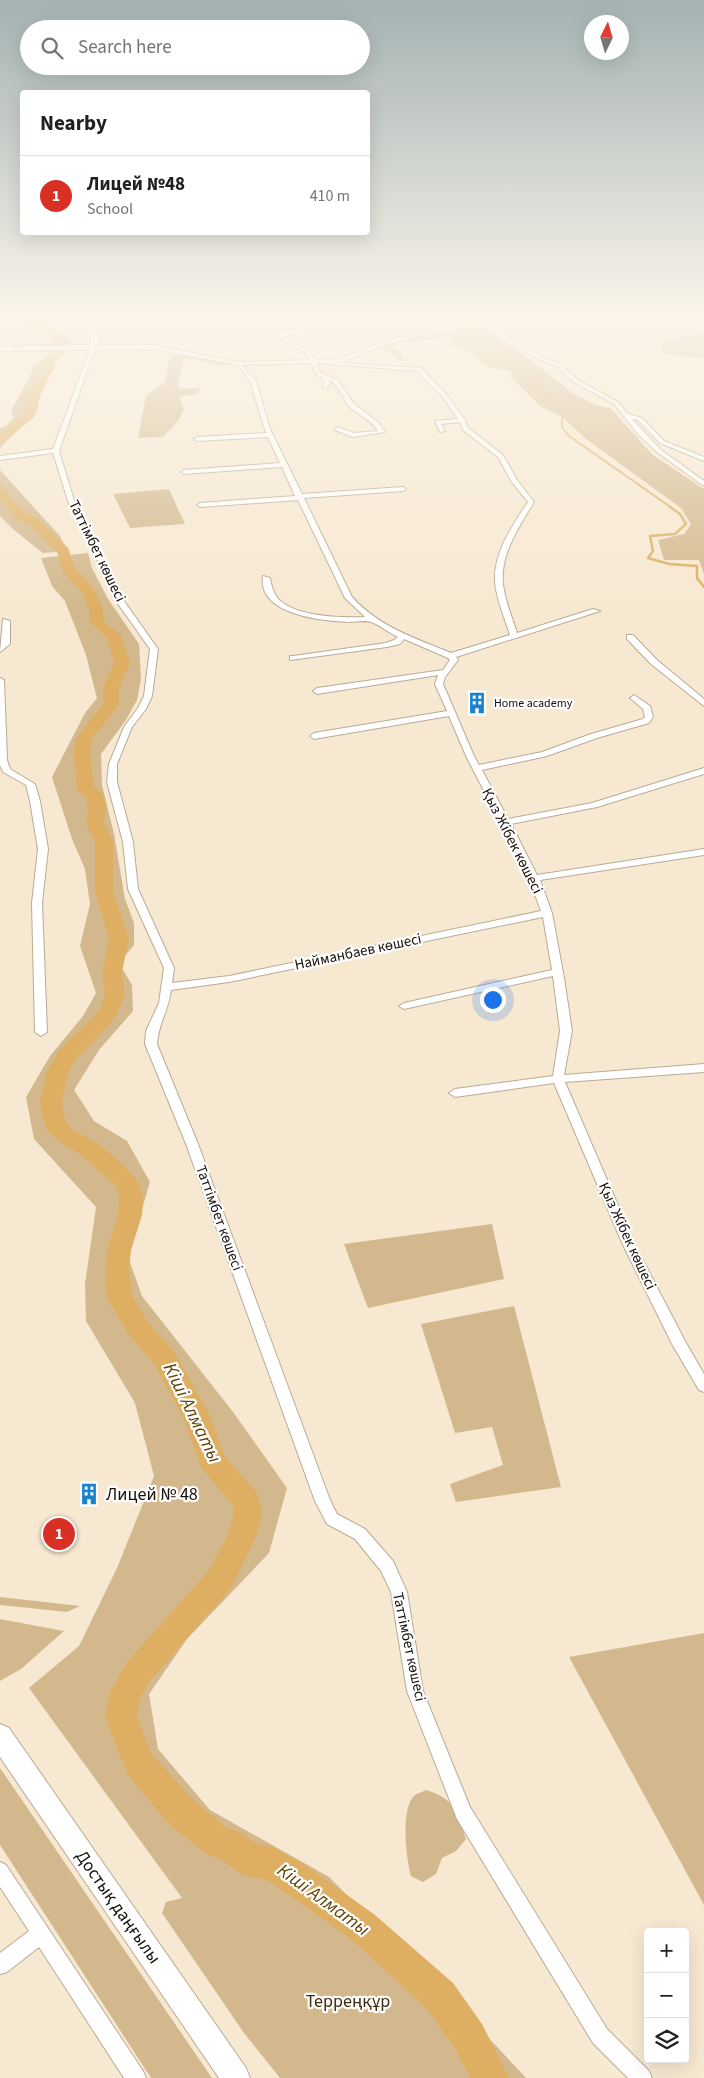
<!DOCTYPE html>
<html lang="en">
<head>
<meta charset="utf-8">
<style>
	body { margin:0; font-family:"Source Sans 3",sans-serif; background:#f2f2f2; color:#202124 }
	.controls { position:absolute; right:15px; bottom:15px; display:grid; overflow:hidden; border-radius:5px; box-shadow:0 5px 20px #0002 }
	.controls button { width:45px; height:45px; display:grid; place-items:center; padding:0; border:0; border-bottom:1px solid #e0e0e0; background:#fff; color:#202124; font:25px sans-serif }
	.compass { position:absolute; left:584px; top:15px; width:45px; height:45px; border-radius:50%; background:#fff; box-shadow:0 5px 20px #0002; rotate:5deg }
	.you { position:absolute; left:492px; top:999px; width:18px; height:18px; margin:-12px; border:4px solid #fff; border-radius:50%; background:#1a73e8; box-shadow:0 0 0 8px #1a73e833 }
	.badge { display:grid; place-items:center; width:32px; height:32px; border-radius:50%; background:#d93025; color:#fff; font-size:16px; font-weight:700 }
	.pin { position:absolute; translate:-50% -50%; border:2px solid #fff; box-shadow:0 1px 5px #0006 }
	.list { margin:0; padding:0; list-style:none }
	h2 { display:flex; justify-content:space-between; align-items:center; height:65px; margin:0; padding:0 20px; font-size:21px }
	h2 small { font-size:16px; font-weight:400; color:#757577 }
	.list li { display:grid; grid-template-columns:32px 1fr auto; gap:15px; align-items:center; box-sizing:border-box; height:80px; padding:0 20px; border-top:1px solid #e0e0e0 }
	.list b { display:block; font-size:19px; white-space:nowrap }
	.list p { margin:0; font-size:16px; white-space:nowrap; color:#757577 }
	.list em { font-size:16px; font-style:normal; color:#757577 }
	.icon { flex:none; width:28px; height:28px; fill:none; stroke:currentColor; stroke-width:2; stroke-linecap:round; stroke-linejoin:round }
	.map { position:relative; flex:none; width:704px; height:2078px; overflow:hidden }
	.search { position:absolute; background:#fff; box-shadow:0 5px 20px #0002; left:20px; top:20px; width:350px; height:55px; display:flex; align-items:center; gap:12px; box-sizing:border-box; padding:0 18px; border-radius:28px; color:#757577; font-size:19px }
	.panel { position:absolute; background:#fff; box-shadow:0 5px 20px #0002; left:20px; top:90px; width:350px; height:145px; border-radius:5px }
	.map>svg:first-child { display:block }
</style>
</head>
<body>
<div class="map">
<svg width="704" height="2078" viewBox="0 0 704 2078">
	<rect width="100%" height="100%" fill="#f7e8d1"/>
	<path fill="#d3b88d" d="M29 316H45C48 327 62 337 74 339V344L12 346V344L49 343 54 340C47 334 38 336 27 328L31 318Z
		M469 327H483L528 358 571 392 595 405 610 408 653 455 704 489V574L699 560H664L658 540 684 534 691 524 681 508 586 439 562 417 540 406 510 376 513 372 490 367 467 351 450 346 455 343 453 339 447 337 397 343 392 349 401 350 402 357 406 360 401 361 375 344 386 339 421 331 448 332Z
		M704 333V359L664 353 660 346 671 339Z
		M58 351 52 355H61L54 360C56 371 38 390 38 409L0 448V428L7 425 14 417 11 411 32 372 34 365 52 352H24Z
		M177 352 230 364 221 365 184 358 178 384 179 389 201 388 196 394 179 397 184 409 178 421 163 437 138 438 146 396 165 382 169 360Z
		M0 470 60 536 67 551 43 553 14 530 0 516Z
		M169 489 185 524 130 528 113 494Z
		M88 553 92 568 108 599 139 644 141 679 137 700 126 720 101 754 102 785 114 834 125 899 134 923V945L119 963 132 985 133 1011 99 1050 74 1090 94 1121 127 1141 150 1182 128 1257 142 1296 233 1412 287 1488 269 1553 187 1639 149 1694 158 1749 210 1810 329 1877 471 2019 526 2078H280L244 2033 162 1913 166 1902 182 1898 29 1688 79 1646 117 1568 154 1476 135 1403 86 1321 85 1284 96 1207 34 1139 26 1097 50 1056 83 1016 96 993 80 946 90 904 85 869 72 839 52 777 85 713 97 698 86 655 65 601 52 586 41 558Z
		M492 1224 504 1279 368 1308 344 1244Z
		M514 1306 561 1487 456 1502 450 1484 503 1465 492 1427 455 1433 421 1324Z
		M0 1597 80 1606 67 1612 0 1605Z
		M0 1619 64 1631 21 1669 0 1681Z
		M704 1633V1905L569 1657Z
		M0 1768 212 2078H151L0 1845Z
		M426 1790C456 1799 456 1812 466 1839L456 1851 442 1858 436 1874 423 1882 411 1876C406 1858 400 1808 415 1795 418 1793 423 1792 426 1790Z"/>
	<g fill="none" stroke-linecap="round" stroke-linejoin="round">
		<path stroke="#deaf63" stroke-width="2" d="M467 329 505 350 530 380 562 407V427L569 436 672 508"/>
		<path stroke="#deaf63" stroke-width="2.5" d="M670 507 680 514 686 524 675 534 650 536 653 551 648 558 669 564 697 566V578L704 587"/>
		<path fill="#deaf63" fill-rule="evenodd" d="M34 316H44L51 329 66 337V341C49 344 40 328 34 316Z
			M64 347 69 350 54 363 55 366 39 396 35 416 4 442 0 444V434L23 415 30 390 45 366 44 362Z
			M0 485 4 486 8 495 27 513 38 518 68 548 75 569 84 576 97 594 103 609V620L121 636 130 663 119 688V705L92 739 90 754 94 787 103 794 106 808 104 823 113 841V892L129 938 122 972 125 995 117 1014 104 1031 76 1059 68 1073 62 1103 65 1118 67 1123 73 1130 96 1142 125 1166 140 1185 143 1200 142 1215 131 1250 129 1271 133 1297 147 1321 175 1353 210 1416 224 1455 256 1492 262 1511 258 1532 232 1587 150 1681 140 1698 137 1716 151 1753 193 1800 226 1827 242 1833 257 1844 271 1846 301 1862 375 1915 453 1983 482 2024 509 2078H470L456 2050 427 2009 351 1939 266 1879 250 1877 238 1872 221 1859 205 1853 169 1824 127 1774 105 1716 110 1692 128 1661 210 1569 229 1532 234 1511 233 1505 202 1469 183 1418 155 1365 129 1335 107 1298 105 1271 107 1250 118 1215 119 1200 117 1187 80 1154 57 1140 48 1131 43 1118 40 1103 46 1073 59 1050 90 1021 100 1008 105 995 102 972 109 938 95 892V841L86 823 88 812 86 797 77 790 74 754 76 738 103 704V688L114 663 107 638 89 621V609L83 594 62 571 57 552 28 524 17 519 0 501Z"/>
		<g stroke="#b9ab95" stroke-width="2">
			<path id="street" d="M262 316H268L282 332 327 320 366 316 284 335C294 345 309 346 315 360L339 359 386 341 441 327 468 316H475L445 329 390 343 340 363 421 368 447 395 465 420 468 428 503 455 517 480 534 502C519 527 500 554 503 584 505 601 512 617 517 633L593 609 600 611 456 657 458 660 445 677 443 684 474 756 479 765 542 752 591 734 643 719 645 717 643 709 630 698 634 695 650 706 653 717 649 723 597 738 547 756 482 770 508 819 592 803 704 768V774L597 807 511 824 537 875 704 849V855L540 880 552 913 564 978 572 1031 564 1075 704 1064V1072L565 1082 635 1245 685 1341 704 1374V1392L699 1390 672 1344 623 1245 554 1083 455 1097 449 1093 455 1089 553 1076 560 1031 553 976 404 1009 399 1006 404 1003 552 970 543 917 229 982 171 990C169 1009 158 1025 157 1044L198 1144 330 1500 337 1514 365 1529 393 1561 407 1592 423 1691 470 1807 607 2029 649 2071 652 2078H628L593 2043 457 1819 407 1691 391 1592 381 1571 355 1539 327 1524 315 1501 186 1144 145 1044 146 1031 159 1003 164 968 128 889 123 842 107 782 109 764 124 727 138 708 144 696 150 649 116 601 106 577 70 507 53 453 0 460V456L53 449 91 347 96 346 59 451 76 507 114 577 124 601 158 649 152 696 146 709 132 727 117 764V782L133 842 138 889 174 968 172 983 229 976 541 911 529 878 466 756 449 716 314 739 310 736 314 733 447 711 435 684 438 675 317 694 313 691 317 688 443 670 450 660 448 658 404 639 400 644 387 647 290 660V656H293L386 643 394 640 398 637C389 633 380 625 371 622 365 620 355 622 348 622 323 621 257 615 263 576L270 578C271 584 273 591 276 596 290 617 342 618 365 617L345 598 298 500 200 507 197 505 200 503 295 496 282 467 184 474 181 472 184 470 280 463 268 437 197 441 194 439 197 437 266 433 250 381 236 362 309 360 307 354 285 342ZM311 363 316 374 322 378 324 383 323 388H327L330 383 329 380C339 384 342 397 348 405 357 415 371 419 378 431L354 433 337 427 334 429 335 430 353 437 385 432 379 423 353 403 338 380 320 372 316 363 417 371 443 397 458 419 435 421 440 432 445 431 441 424 460 422 463 430 498 457 511 481 528 502C512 526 493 553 495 583 497 601 505 619 510 635L451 653C415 638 379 627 352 597L304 498 403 491 406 489 403 487 302 494 270 429 256 381 242 365Z
				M476 316H482L504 335 540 356 560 364 578 380 618 402 628 414 642 418 664 441 704 457V461L660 443 638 420 632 419 661 450 704 481V486L657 452 638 434 614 404 574 382 556 366 536 358 500 337Z
				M3 619 10 621V644L0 652Z
				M627 635H633L657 660 704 699V706L651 664 627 639Z
				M0 678 4 680 7 760 10 769 35 784 40 801 48 849 42 903 47 1032 41 1036 35 1032 32 903 38 849 30 801 26 785 3 772 0 765Z
				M0 1862 6 1865 143 2071 146 2078H124L39 1947 7 1972 0 1974V1953L29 1931 0 1887Z"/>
		</g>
		<g stroke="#b9ab95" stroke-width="2">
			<path id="secondary" d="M77 316H85C91 325 101 334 99 345H154L242 363 238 365 154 349 0 351V347L91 345 90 336Z
				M0 1724 9 1728 246 2068 250 2078H219L0 1757Z"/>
		</g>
		<use href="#street" fill="#fff" fill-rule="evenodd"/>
		<use href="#secondary" fill="#fff" fill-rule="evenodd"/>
	</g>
	<linearGradient id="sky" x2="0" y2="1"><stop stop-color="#a4b2b3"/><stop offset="0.52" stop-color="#fbf5ea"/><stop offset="1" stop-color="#fbf5ea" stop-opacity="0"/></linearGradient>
	<rect width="704" height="607" fill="url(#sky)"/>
	<defs>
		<g id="building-bare" transform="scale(1.725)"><path d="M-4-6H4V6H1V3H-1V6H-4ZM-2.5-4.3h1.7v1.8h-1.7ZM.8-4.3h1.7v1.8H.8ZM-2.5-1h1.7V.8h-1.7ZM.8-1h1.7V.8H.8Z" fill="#1983cd" stroke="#fff" stroke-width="2.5" paint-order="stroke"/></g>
	</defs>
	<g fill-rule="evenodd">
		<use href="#building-bare" x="477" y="703"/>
		<use href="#building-bare" x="89" y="1494"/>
	</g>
	<g text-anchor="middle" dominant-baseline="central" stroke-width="4.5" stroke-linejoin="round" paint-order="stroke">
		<g font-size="12" fill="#161109" stroke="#fff" text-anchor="start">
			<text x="494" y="703">Home academy</text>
		</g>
		<g font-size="15" fill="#161109" stroke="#fff">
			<text transform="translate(97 551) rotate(64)">Таттімбет көшесі</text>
			<text transform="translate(512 841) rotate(63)">Қыз Жібек көшесі</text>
			<text transform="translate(358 952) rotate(-12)">Найманбаев көшесі</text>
			<text transform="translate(219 1218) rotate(70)">Таттімбет көшесі</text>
			<text transform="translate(627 1236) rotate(65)">Қыз Жібек көшесі</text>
			<text transform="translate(409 1647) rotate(78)">Таттімбет көшесі</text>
		</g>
		<g font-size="18" fill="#161109" stroke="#fff" text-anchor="start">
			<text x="106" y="1494">Лицей № 48</text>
		</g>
		<g font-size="18" fill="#161109" stroke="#fff">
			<text transform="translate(118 1907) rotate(55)">Достық даңғылы</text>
		</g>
		<g font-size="18" fill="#3f2c09" stroke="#fff">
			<text x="348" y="2001">Терреңқұр</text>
		</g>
		<g font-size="19" font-style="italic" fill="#614302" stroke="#fff">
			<text transform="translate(192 1413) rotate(64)">Кіші Алматы</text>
			<text transform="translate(323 1900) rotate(36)">Кіші Алматы</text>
		</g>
	</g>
</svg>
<div class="controls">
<button>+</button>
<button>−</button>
<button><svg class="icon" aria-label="layers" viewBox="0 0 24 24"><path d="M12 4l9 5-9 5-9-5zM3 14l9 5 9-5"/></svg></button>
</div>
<svg class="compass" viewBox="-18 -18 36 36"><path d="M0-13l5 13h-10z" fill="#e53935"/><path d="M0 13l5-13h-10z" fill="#757577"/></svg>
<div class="you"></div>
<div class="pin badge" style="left:59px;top:1534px">1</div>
<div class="search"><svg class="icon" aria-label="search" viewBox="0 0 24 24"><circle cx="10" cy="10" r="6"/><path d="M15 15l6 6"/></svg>Search here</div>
<section class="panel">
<h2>Nearby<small></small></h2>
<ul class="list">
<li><span class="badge">1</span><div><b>Лицей №48</b><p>School</p></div><em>410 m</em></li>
</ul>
</section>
</div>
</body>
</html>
